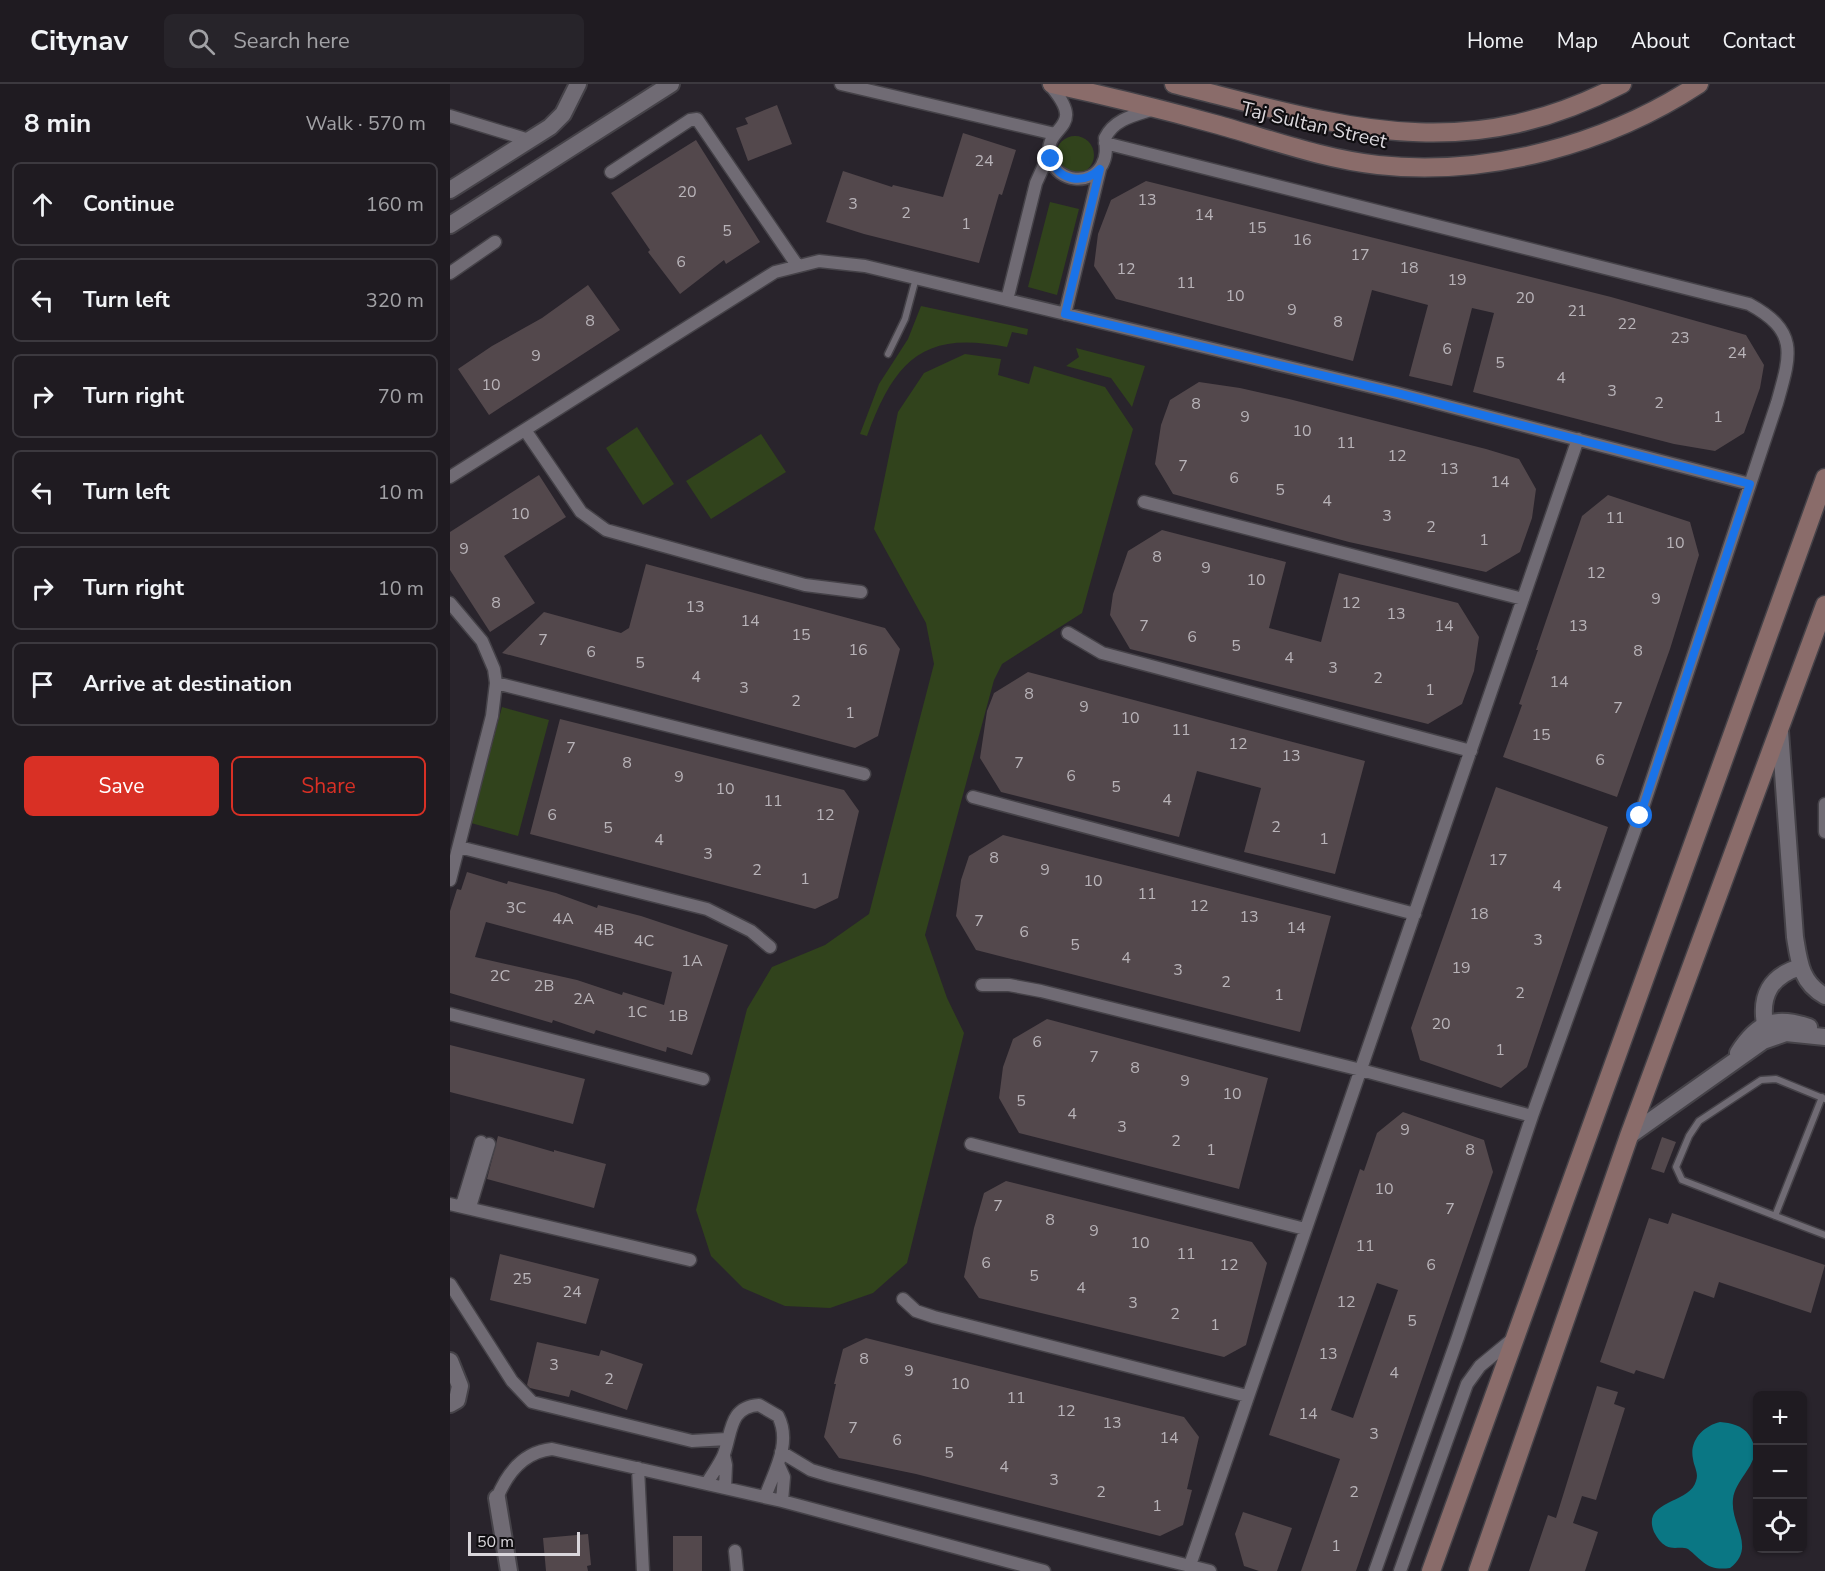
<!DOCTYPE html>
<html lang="en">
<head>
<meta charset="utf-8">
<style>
	body { margin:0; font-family:"Nunito Sans",sans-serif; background:#27242a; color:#f1f3f6 }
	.controls { position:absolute; right:18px; bottom:18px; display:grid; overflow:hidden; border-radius:9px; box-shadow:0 2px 4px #0004 }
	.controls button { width:54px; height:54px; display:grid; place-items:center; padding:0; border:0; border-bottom:2px solid #3c393f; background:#1f1b21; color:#f1f3f6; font:30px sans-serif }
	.scale { position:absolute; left:18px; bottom:15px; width:112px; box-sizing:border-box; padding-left:6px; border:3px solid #dad7dc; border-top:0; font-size:16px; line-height:21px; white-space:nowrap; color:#dad7dc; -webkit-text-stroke:4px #100e11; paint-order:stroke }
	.stop { position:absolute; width:18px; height:18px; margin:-14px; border:4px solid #1a73e8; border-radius:50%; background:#fff }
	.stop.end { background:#1a73e8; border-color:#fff; box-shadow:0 2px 6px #0008 }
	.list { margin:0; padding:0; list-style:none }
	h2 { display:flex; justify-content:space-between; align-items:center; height:78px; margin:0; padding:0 24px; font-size:26px }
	h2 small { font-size:20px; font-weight:400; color:#a1a1a5 }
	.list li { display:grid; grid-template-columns:39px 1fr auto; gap:18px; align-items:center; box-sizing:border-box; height:84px; margin:0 12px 12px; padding:0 12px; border:2px solid #3c393f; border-radius:9px }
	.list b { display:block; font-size:22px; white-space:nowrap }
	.list em { font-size:20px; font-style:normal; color:#a1a1a5 }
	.actions { display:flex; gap:12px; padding:18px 24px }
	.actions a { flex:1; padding:14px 0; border:2px solid #d93025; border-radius:9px; text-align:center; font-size:21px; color:#d93025 }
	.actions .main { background:#d93025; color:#fff }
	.icon { flex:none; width:33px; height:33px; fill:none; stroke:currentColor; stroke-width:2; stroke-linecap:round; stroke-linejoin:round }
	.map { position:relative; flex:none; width:1375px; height:1487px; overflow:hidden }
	header { display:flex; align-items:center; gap:36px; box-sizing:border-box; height:84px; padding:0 30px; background:#1f1b21; border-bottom:2px solid #3c393f }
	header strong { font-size:28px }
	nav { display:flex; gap:33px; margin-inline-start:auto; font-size:21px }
	.search { width:420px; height:54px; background:#27242a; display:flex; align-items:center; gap:15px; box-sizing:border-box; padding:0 21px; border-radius:9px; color:#a1a1a5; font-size:22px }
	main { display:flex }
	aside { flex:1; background:#1f1b21 }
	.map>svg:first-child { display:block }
</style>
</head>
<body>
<header>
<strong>Citynav</strong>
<div class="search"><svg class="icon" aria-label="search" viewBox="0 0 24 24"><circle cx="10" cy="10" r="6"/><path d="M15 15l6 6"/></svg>Search here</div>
<nav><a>Home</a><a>Map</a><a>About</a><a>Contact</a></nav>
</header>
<main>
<aside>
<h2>8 min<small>Walk · 570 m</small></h2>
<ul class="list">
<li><svg class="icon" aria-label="ahead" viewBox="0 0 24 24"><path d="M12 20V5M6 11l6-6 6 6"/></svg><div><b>Continue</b></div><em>160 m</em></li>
<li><svg class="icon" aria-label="left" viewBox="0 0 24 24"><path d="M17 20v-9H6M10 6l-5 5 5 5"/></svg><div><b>Turn left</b></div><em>320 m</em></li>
<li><svg class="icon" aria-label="right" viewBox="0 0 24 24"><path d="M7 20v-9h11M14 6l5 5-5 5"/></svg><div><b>Turn right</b></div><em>70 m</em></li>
<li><svg class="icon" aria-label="left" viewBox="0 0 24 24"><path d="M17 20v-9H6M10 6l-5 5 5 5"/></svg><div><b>Turn left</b></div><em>10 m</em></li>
<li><svg class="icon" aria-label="right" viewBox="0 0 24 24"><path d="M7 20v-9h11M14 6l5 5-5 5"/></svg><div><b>Turn right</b></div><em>10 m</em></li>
<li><svg class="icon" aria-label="arrive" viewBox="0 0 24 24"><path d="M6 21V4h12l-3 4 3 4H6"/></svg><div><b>Arrive at destination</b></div></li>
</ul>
<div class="actions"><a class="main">Save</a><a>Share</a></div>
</aside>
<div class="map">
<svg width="1375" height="1487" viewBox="0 0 1375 1487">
	<rect width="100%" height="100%" fill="#29242c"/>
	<path fill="#31431c" d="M606 71a19 19 0 1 1 38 0a19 19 0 1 1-38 0Z
		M600 118 629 125 607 211 578 203Z
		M471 222 578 245 577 251 562 248 557 263C473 246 445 276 417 352L410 350 429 300 458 255Z
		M626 264 695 282 682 323 661 294 616 282 629 273Z
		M515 270 551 275 548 291 579 300 584 282 655 303 683 345 632 529 552 580 544 596 475 851 497 914 514 949 457 1179 423 1209 380 1224 335 1222 293 1204 261 1172 246 1126 297 925 322 883 375 861 419 830 484 580 476 539 424 445 448 328 474 289Z
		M187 343 224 400 193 421 156 364Z
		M311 350 336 388 261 435 236 397Z
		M52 623 99 636 68 752 21 739Z"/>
	<path fill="#0a7784" d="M1270 1338C1281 1339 1292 1341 1299 1351 1317 1377 1286 1391 1283 1415 1280 1441 1307 1463 1280 1484 1257 1487 1253 1477 1238 1465 1230 1462 1224 1466 1216 1462 1211 1459 1207 1454 1204 1448 1191 1416 1240 1420 1246 1397 1249 1389 1244 1383 1243 1375 1239 1357 1253 1342 1270 1338Z"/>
	<path fill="#53484c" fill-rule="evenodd" d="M327 21 342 60 298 77 286 44 298 40 295 34Z
		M513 49 566 66 552 111 549 110 529 179 414 150 376 138 393 87 442 103 443 101 493 113Z
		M246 56 310 158 276 180 274 176 230 210 198 168 200 166 161 109Z
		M696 97 1161 213 1296 251 1314 281 1310 304 1294 349 1265 367 1224 360 1023 308 1044 229 1022 224 1002 302 959 292 978 221 922 206 903 277 666 215 644 182 648 150 661 116Z
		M138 201 170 246 39 331 8 285 42 262 92 234Z
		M749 298 790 304 839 315 1036 365 1069 375 1086 405 1082 434 1070 468 1036 488 899 458 723 410 705 380 711 341 720 316Z
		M89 391 116 433 54 472 85 519 40 548 0 486V448Z
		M1158 411 1240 438 1249 471 1220 565 1167 713 1053 673 1072 621 1069 620 1088 566H1086L1132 432Z
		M712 446 836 478 819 544 871 558 889 489 1008 519 1029 553 1024 587 1012 620 978 640 680 565 660 531 663 510 678 467Z
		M196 480 435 544 450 565 428 652 405 664 52 569 94 528 171 549 179 544Z
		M578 588 915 677 885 790 794 768 811 704 747 687 729 753 551 708 530 674 537 627 544 609Z
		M110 635 394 706 409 727 388 814 365 825 80 750Z
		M1046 703 1158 743 1077 983 1051 1004 970 976 961 944Z
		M553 751 881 832 850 948 526 866 506 832 511 796 519 772Z
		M17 788 57 800 58 797 106 809 147 824 148 821 191 832 278 861 242 971 217 963 216 968 146 946 144 950 103 936 102 939 0 909V827L7 805 11 806ZM36 838 222 888 214 921 173 908 172 911 127 896 25 873Z
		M597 935 818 994 789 1105 569 1049 549 1014 553 983 563 955Z
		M0 961 135 995 123 1040 0 1008Z
		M953 1028 1034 1056 1043 1088 906 1487H851L890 1375 819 1351 910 1085 914 1087 927 1049ZM927 1199 948 1206 903 1334 881 1326Z
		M48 1052 104 1068V1066L156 1080 144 1124 37 1095Z
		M1212 1053 1226 1058 1214 1089 1201 1085Z
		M556 1097 802 1158 817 1179 796 1261 774 1273 529 1214 514 1193 524 1144 534 1109Z
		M1222 1129 1375 1181 1361 1229 1269 1198 1264 1214 1244 1207 1214 1295 1186 1286 1184 1290 1150 1278 1199 1134 1218 1140Z
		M50 1170 149 1195 136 1240 40 1216Z
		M416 1254 734 1333 749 1353 737 1405 742 1406 733 1441 710 1452 466 1390 389 1374 374 1353 386 1300H384L393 1265Z
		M87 1258 149 1272 151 1266 193 1280 177 1326 121 1306 119 1313 80 1304 77 1301Z
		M1147 1302 1168 1308 1164 1320 1175 1324 1146 1416 1132 1412 1123 1439 1148 1448 1135 1487H1079L1098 1431 1106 1434Z
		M793 1428 842 1444 827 1487H809L794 1482 785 1450Z
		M138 1450 141 1481 137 1482 138 1487H96L93 1454Z
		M223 1452H252V1487H223Z"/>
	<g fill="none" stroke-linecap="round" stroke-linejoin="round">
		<g stroke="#454248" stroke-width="9">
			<path id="service" d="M438 270 455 235 466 194
				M1375 1015 1326 995 1311 996 1249 1037 1239 1052 1226 1083 1232 1096 1375 1151
				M1325 1132 1372 1013"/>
		</g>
		<g stroke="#454248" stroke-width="15">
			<path id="minor" d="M391 0 605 50
				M599 0C642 49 589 39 601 76 608 98 641 102 652 81 657 72 656 64 655 54 664 35 685 31 704 25
				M0 32 79 56
				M655 59 1299 220C1349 247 1341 270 1327 319L1190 732 1082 1032 1008 1253 925 1487
				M161 88 240 36 247 35 347 181
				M0 189 45 158
				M557 216 586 99 600 68
				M615 230 650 85
				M75 346 131 428 156 446 355 501 411 508
				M0 393 325 188 369 177 415 182 947 309 1300 400
				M694 418 1073 515
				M0 519 32 557 44 585 46 599 42 632 0 796
				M618 549 652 569 1021 667
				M46 599 414 690
				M523 713 965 830
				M1375 720V748
				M9 763 257 825 301 847 320 863
				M532 901H559L591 907 911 986 1082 1032
				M0 930 253 995
				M521 1060 855 1145
				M0 1120 240 1176
				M12 1121 31 1058
				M20 1123 39 1060
				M0 1200 62 1297 82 1318 242 1357 277 1355
				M453 1215 466 1227 484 1233 797 1312
				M331 1368 361 1386 381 1392 760 1487
				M274 1372 276 1381 275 1404
				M329 1382 334 1393 332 1417
				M188 1384 193 1487
				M257 1399C262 1390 270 1380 274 1370 282 1348 279 1323 309 1321L328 1332C342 1359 324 1388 315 1413
				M47 1414C57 1389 73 1368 102 1365L332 1417 594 1487
				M285 1467 287 1487
				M740 1481 1128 355
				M950 1487 1017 1300 1030 1282 1064 1254"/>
		</g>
		<g stroke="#454248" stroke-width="20">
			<path id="tertiary" d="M0 106 100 43 113 30 128 0
				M0 141 221 0
				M1330 647 1345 853C1349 878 1351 899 1375 912
				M1315 940C1310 911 1321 892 1350 883
				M1288 969C1307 939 1324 931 1359 943
				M1179 1052 1313 957 1336 949 1375 953
				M0 1277 10 1302 7 1316 0 1320
				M47 1414 59 1487"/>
		</g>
		<g stroke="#454248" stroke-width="21">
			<path id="secondary" d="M602 0C657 12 711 25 765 40 819 55 873 75 928 81 1038 93 1158 60 1249 0
				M724 0C889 41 1010 85 1172 0
				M981 1487 1375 394
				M1028 1487 1179 1052 1375 521"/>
		</g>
		<use href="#service" stroke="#706b74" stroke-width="6"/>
		<use href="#minor" stroke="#706b74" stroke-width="12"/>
		<use href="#tertiary" stroke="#706b74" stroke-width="16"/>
		<use href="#secondary" stroke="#8a6c6a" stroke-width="18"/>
	</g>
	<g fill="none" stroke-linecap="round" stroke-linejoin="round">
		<path stroke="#1a73e8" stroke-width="8" d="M601 75C609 97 633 101 650 85L615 230 947 309 1300 400 1190 732"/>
	</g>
	<g text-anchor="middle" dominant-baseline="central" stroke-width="4.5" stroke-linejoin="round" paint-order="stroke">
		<g font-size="16" fill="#b8b3b8">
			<text x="534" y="77">24</text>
			<text x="237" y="108">20</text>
			<text x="697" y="116">13</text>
			<text x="403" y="120">3</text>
			<text x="456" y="129">2</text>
			<text x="754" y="131">14</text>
			<text x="516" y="140">1</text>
			<text x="807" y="144">15</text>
			<text x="277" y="147">5</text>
			<text x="852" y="156">16</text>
			<text x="910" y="171">17</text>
			<text x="231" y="178">6</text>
			<text x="959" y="184">18</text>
			<text x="676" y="185">12</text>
			<text x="1007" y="196">19</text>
			<text x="736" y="199">11</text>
			<text x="785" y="212">10</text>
			<text x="1075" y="214">20</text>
			<text x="842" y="226">9</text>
			<text x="1127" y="227">21</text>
			<text x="140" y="237">8</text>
			<text x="888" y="238">8</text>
			<text x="1177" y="240">22</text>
			<text x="1230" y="254">23</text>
			<text x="997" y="265">6</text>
			<text x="1287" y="269">24</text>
			<text x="86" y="272">9</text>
			<text x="1050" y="279">5</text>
			<text x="1111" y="294">4</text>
			<text x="41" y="301">10</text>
			<text x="1162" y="307">3</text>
			<text x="1209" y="319">2</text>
			<text x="746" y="320">8</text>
			<text x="795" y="333">9</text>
			<text x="1268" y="333">1</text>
			<text x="852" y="347">10</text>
			<text x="896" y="359">11</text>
			<text x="947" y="372">12</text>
			<text x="733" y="382">7</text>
			<text x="999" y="385">13</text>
			<text x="784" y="394">6</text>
			<text x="1050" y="398">14</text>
			<text x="830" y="406">5</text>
			<text x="877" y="417">4</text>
			<text x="70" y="430">10</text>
			<text x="937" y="432">3</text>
			<text x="1165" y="434">11</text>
			<text x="981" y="443">2</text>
			<text x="1034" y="456">1</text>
			<text x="1225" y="459">10</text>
			<text x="14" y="465">9</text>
			<text x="707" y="473">8</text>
			<text x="756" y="484">9</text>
			<text x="1146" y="489">12</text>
			<text x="806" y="496">10</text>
			<text x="1206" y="515">9</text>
			<text x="46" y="519">8</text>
			<text x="901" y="519">12</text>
			<text x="245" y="523">13</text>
			<text x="946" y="530">13</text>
			<text x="300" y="537">14</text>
			<text x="694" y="542">7</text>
			<text x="994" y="542">14</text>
			<text x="1128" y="542">13</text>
			<text x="351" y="551">15</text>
			<text x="742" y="553">6</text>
			<text x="93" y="556">7</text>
			<text x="786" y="562">5</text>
			<text x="408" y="566">16</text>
			<text x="1188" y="567">8</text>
			<text x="141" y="568">6</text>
			<text x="839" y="574">4</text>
			<text x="190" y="579">5</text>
			<text x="883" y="584">3</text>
			<text x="246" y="593">4</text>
			<text x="928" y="594">2</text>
			<text x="1109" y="598">14</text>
			<text x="294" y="604">3</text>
			<text x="980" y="606">1</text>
			<text x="579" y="610">8</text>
			<text x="346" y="617">2</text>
			<text x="634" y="623">9</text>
			<text x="1168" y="624">7</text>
			<text x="400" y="629">1</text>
			<text x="680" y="634">10</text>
			<text x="731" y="646">11</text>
			<text x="1091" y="651">15</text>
			<text x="788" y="660">12</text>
			<text x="121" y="664">7</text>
			<text x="841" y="672">13</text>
			<text x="1150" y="676">6</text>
			<text x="177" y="679">8</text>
			<text x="569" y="679">7</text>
			<text x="621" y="692">6</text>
			<text x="229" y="693">9</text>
			<text x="666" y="703">5</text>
			<text x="275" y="705">10</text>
			<text x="717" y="716">4</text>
			<text x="323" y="717">11</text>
			<text x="102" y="731">6</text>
			<text x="375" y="731">12</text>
			<text x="826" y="743">2</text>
			<text x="158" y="744">5</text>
			<text x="874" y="755">1</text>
			<text x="209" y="756">4</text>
			<text x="258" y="770">3</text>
			<text x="544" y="774">8</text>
			<text x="1048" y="776">17</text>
			<text x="307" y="786">2</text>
			<text x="595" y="786">9</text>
			<text x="355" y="795">1</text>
			<text x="643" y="797">10</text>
			<text x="1107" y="802">4</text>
			<text x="697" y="810">11</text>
			<text x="749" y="822">12</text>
			<text x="66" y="824">3C</text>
			<text x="1029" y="830">18</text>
			<text x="799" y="833">13</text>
			<text x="113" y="835">4A</text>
			<text x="529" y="837">7</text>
			<text x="846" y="844">14</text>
			<text x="154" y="846">4B</text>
			<text x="574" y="848">6</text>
			<text x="1088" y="856">3</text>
			<text x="194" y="857">4C</text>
			<text x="625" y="861">5</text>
			<text x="676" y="874">4</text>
			<text x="242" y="877">1A</text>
			<text x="1011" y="884">19</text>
			<text x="728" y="886">3</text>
			<text x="50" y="892">2C</text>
			<text x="776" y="898">2</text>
			<text x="94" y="902">2B</text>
			<text x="1070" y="909">2</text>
			<text x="829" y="911">1</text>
			<text x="134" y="915">2A</text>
			<text x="187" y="928">1C</text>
			<text x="228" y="932">1B</text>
			<text x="991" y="940">20</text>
			<text x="587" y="958">6</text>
			<text x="1050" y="966">1</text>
			<text x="644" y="973">7</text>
			<text x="685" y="984">8</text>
			<text x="735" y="997">9</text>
			<text x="782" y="1010">10</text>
			<text x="571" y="1017">5</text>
			<text x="622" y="1030">4</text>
			<text x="672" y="1043">3</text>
			<text x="955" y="1046">9</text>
			<text x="726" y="1057">2</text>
			<text x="761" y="1066">1</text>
			<text x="1020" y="1066">8</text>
			<text x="934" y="1105">10</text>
			<text x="548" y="1122">7</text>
			<text x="1000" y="1125">7</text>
			<text x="600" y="1136">8</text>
			<text x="644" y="1147">9</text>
			<text x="690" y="1159">10</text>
			<text x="915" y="1162">11</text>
			<text x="736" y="1170">11</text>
			<text x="536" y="1179">6</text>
			<text x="779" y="1181">12</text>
			<text x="981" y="1181">6</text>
			<text x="584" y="1192">5</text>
			<text x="72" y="1195">25</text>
			<text x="631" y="1204">4</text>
			<text x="122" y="1208">24</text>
			<text x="896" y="1218">12</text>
			<text x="683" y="1219">3</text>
			<text x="725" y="1230">2</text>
			<text x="962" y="1237">5</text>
			<text x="765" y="1241">1</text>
			<text x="878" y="1270">13</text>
			<text x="414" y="1275">8</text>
			<text x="104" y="1281">3</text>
			<text x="459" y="1287">9</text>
			<text x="944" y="1289">4</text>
			<text x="159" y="1295">2</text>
			<text x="510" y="1300">10</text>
			<text x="566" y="1314">11</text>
			<text x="616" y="1327">12</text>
			<text x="858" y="1330">14</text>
			<text x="662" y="1339">13</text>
			<text x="403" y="1344">7</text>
			<text x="924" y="1350">3</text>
			<text x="719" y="1354">14</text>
			<text x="447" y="1356">6</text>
			<text x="499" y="1369">5</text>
			<text x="554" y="1383">4</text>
			<text x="604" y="1396">3</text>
			<text x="651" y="1408">2</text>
			<text x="904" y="1408">2</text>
			<text x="707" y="1422">1</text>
			<text x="886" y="1462">1</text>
		</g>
		<g font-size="20" fill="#dad7dc" stroke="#100e11">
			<text transform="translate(864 41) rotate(13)">Taj Sultan Street</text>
		</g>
	</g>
</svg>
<div class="controls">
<button>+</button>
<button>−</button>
<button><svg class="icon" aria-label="locate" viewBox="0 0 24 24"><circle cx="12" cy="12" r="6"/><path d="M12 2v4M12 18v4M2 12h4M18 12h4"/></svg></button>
</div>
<div class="scale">50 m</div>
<div class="stop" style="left:1190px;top:732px"></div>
<div class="stop end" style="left:601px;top:75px"></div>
</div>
</main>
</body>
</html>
